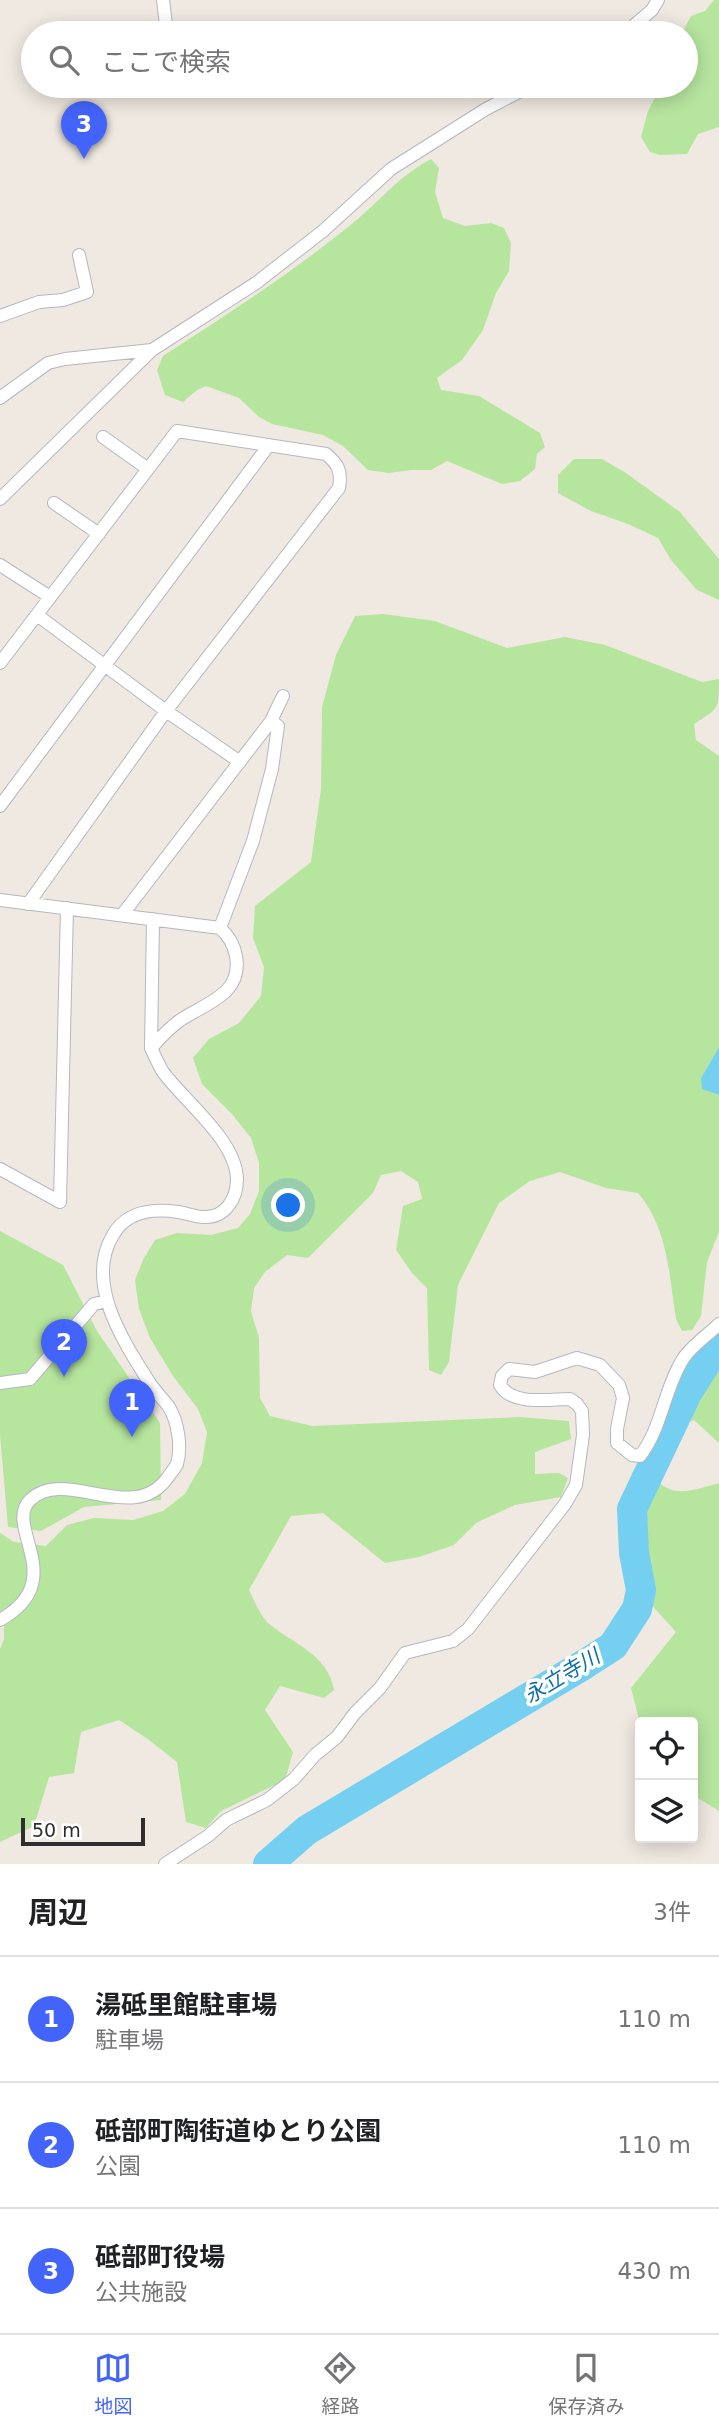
<!DOCTYPE html>
<html lang="ja">
<head>
<meta charset="utf-8">
<style>
	body { margin:0; font-family:"DejaVu Sans","Noto Sans JP",sans-serif; background:#f6f6f6; color:#202124 }
	.controls { position:absolute; right:21px; bottom:21px; display:grid; overflow:hidden; border-radius:7px; box-shadow:0 4px 18px #0003 }
	.controls button { width:63px; height:63px; display:grid; place-items:center; padding:0; border:0; border-bottom:2px solid #e0e0e0; background:#fff; color:#202124; font:35px sans-serif }
	.scale { position:absolute; left:21px; bottom:18px; width:124px; box-sizing:border-box; padding-left:7px; border:4px solid #2e2e2e; border-top:0; font-size:19px; line-height:24px; white-space:nowrap; color:#2e2e2e; -webkit-text-stroke:5px #fff; paint-order:stroke }
	.you { position:absolute; left:289px; top:1206px; width:24px; height:24px; margin:-18px; border:5px solid #fff; border-radius:50%; background:#1a73e8; box-shadow:0 0 0 10px #1a73e833 }
	.badge { display:grid; place-items:center; width:46px; height:46px; border-radius:50%; background:#4264fb; color:#fff; font-size:23px; font-weight:700 }
	.pin { position:absolute; translate:-50% -58px; filter:drop-shadow(0 2px 4px #0008) }
	.pin::after { content:''; position:absolute; top:37px; width:24px; height:21px; background:inherit; clip-path:polygon(0 0,100% 0,50% 100%) }
	.list { margin:0; padding:0; list-style:none }
	h2 { display:flex; justify-content:space-between; align-items:center; height:91px; margin:0; padding:0 28px; font-size:30px }
	h2 small { font-size:23px; font-weight:400; color:#757577 }
	.list li { display:grid; grid-template-columns:46px 1fr auto; gap:21px; align-items:center; box-sizing:border-box; height:126px; padding:0 28px; border-top:2px solid #e0e0e0 }
	.list b { display:block; font-size:26px; white-space:nowrap }
	.list p { margin:0; font-size:23px; white-space:nowrap; color:#757577 }
	.list em { font-size:23px; font-style:normal; color:#757577 }
	.icon { flex:none; width:38px; height:38px; fill:none; stroke:currentColor; stroke-width:2; stroke-linecap:round; stroke-linejoin:round }
	.map { position:relative; flex:none; width:719px; height:1864px; overflow:hidden }
	.search { position:absolute; background:#fff; box-shadow:0 4px 18px #0003; left:21px; right:21px; top:21px; height:77px; display:flex; align-items:center; gap:18px; box-sizing:border-box; padding:0 24px; border-radius:38px; color:#757577; font-size:26px }
	.sheet { height:469px; background:#fff }
	nav { display:flex; justify-content:space-around; align-items:center; box-sizing:border-box; height:98px; border-top:2px solid #e0e0e0; background:#fff; font-size:19px; color:#757577 }
	nav a { display:grid; justify-items:center; gap:4px }
	nav .on { color:#4264fb }
	.map>svg:first-child { display:block }
</style>
</head>
<body>
<div class="map">
<svg width="719" height="1864" viewBox="0 0 719 1864">
	<rect width="100%" height="100%" fill="#efe9e1"/>
	<path fill="#b6e59e" d="M714 0H719V127L698 134 687 154 660 155 650 152 641 137 648 111 661 86H686V33H682L691 16 705 11Z
		M431 159 439 168 435 192 443 218 465 226 491 223 504 228 511 243 509 271 496 293 483 330 462 360 437 378 441 390 479 396 540 433 545 447 537 454 535 469 520 481 502 484 447 461 431 470H411L389 473 368 470 343 446 323 435 272 424 259 417 239 398 206 386 197 390 183 402 165 395 157 370 163 356C228 314 293 272 353 223 379 202 401 174 431 159Z
		M574 459H602L626 473 680 512 719 559V600L697 590 671 560 658 538 628 524 591 511 558 493V475Z
		M383 614 435 621 507 648 565 637 605 645 702 682 719 679C719 710 719 708 694 724L696 740 719 756V1047L701 1078 703 1089 719 1095V1232L707 1262 701 1316 692 1330 682 1331 676 1319C669 1275 668 1228 638 1193L606 1188 560 1172 530 1181 499 1203 458 1285 449 1362 441 1375 429 1370 427 1288 412 1273 396 1250 403 1206 422 1199 418 1182 401 1171 381 1175 373 1193 308 1258 287 1255 265 1272 254 1288 251 1311 259 1338 260 1398 270 1416 312 1426 520 1417 569 1421 571 1439 535 1452V1474L559 1473 568 1478 561 1497 515 1505 476 1523 454 1545 419 1557 385 1563 323 1513 291 1516 249 1590C254 1600 260 1615 268 1623 293 1644 328 1654 334 1690L324 1698 280 1686 265 1710 293 1752 285 1780 221 1811 206 1828 186 1822 177 1762 149 1740 119 1720 81 1732 74 1773 49 1777 34 1826 0 1842V1649L4 1639V1617L0 1614V1533L14 1542 46 1546 67 1525 94 1518 133 1520 163 1511 185 1494 202 1463 207 1432 198 1409 173 1376 150 1338 139 1309 135 1280 143 1260 155 1240 177 1233 211 1235 238 1228 250 1214 259 1191V1163L251 1138 232 1114 202 1084 193 1058 209 1039 239 1023 261 996 264 967 253 938 255 906 311 862 321 789 322 707 336 655 355 616Z
		M0 1231 63 1265 97 1331 160 1423 161 1500 84 1507 41 1531 8 1527 0 1435Z
		M719 1343V1443L694 1420 680 1426 677 1440 668 1450H660L656 1442 667 1412Z
		M646 1479C659 1481 657 1483 667 1488 681 1496 704 1487 719 1483V1811L693 1795V1722L640 1723 631 1688 676 1632 647 1600 636 1561 635 1491Z"/>
	<path fill="#75cff0" d="M719 1047V1095L702 1089 701 1078Z"/>
	<g fill="none" stroke-linecap="round" stroke-linejoin="round">
		<path stroke="#75cff0" stroke-width="30" d="M268 1864 307 1830 585 1664 613 1646 637 1609 641 1590 634 1553 632 1509 687 1393 719 1343"/>
		<g stroke="#b4b7c1" stroke-width="14">
			<path id="street" d="M163 0 167 33
				M625 33 652 10 658 0
				M178 86 179 89
				M0 316 39 302 63 300 87 292 79 255
				M0 398 48 363 65 359 152 350
				M103 437 148 469
				M0 499 152 350 256 283 323 231 391 169 486 109 530 86
				M54 503 99 534
				M0 565 50 597
				M37 615 166 711 240 762
				M0 663 177 431 326 454C338 464 342 471 339 488L166 711 28 904
				M0 806 269 445
				M0 900 220 928C229 936 234 945 236 956 243 995 205 1003 179 1021 168 1029 160 1038 151 1048 155 1056 158 1064 163 1072 185 1102 236 1140 237 1179 237 1199 225 1218 204 1217 195 1217 186 1213 178 1212 152 1208 126 1212 113 1235 84 1283 124 1342 149 1382 155 1391 163 1399 169 1407 178 1422 182 1447 177 1464 175 1468 171 1473 168 1477 134 1527 65 1466 30 1500 3 1527 71 1580 0 1620
				M122 915 271 721 283 696
				M220 928 253 841 272 769 278 726 271 721
				M151 1048 153 919
				M0 1169 60 1202 67 908
				M0 1383 30 1379 94 1304 107 1301
				M165 1864 208 1836 226 1820 267 1800 294 1779 315 1755 337 1737 355 1713 380 1688 405 1653 453 1641 468 1629 565 1504 576 1485 583 1435 582 1411 577 1404 570 1399C549 1399 512 1406 500 1385L502 1376 509 1369 535 1372 577 1358 600 1365 619 1385 623 1398 617 1429V1443L632 1455 640 1456C662 1428 664 1389 683 1359 691 1346 708 1335 719 1324"/>
		</g>
		<use href="#street" stroke="#fff" stroke-width="12"/>
	</g>
	<g text-anchor="middle" dominant-baseline="central" stroke-width="7" stroke-linejoin="round" paint-order="stroke">
		<g font-size="21" font-style="italic" fill="#0d6fa3" stroke="#fff">
			<text transform="translate(562 1676) rotate(-31)">永立寺川</text>
		</g>
	</g>
</svg>
<div class="controls">
<button><svg class="icon" aria-label="locate" viewBox="0 0 24 24"><circle cx="12" cy="12" r="6"/><path d="M12 2v4M12 18v4M2 12h4M18 12h4"/></svg></button>
<button><svg class="icon" aria-label="layers" viewBox="0 0 24 24"><path d="M12 4l9 5-9 5-9-5zM3 14l9 5 9-5"/></svg></button>
</div>
<div class="scale">50 m</div>
<div class="you"></div>
<div class="pin badge" style="left:132px;top:1437px">1</div>
<div class="pin badge" style="left:64px;top:1377px">2</div>
<div class="pin badge" style="left:84px;top:159px">3</div>
<div class="search"><svg class="icon" aria-label="search" viewBox="0 0 24 24"><circle cx="10" cy="10" r="6"/><path d="M15 15l6 6"/></svg>ここで検索</div>
</div>
<section class="sheet">
<h2>周辺<small>3件</small></h2>
<ul class="list">
<li><span class="badge">1</span><div><b>湯砥里館駐車場</b><p>駐車場</p></div><em>110 m</em></li>
<li><span class="badge">2</span><div><b>砥部町陶街道ゆとり公園</b><p>公園</p></div><em>110 m</em></li>
<li><span class="badge">3</span><div><b>砥部町役場</b><p>公共施設</p></div><em>430 m</em></li>
</ul>
</section>
<nav>
<a class="on"><svg class="icon" aria-label="map" viewBox="0 0 24 24"><path d="M3 6l6-2 6 2 6-2v14l-6 2-6-2-6 2zM9 4v14M15 6v14"/></svg>地図</a>
<a><svg class="icon" aria-label="directions" viewBox="0 0 24 24"><path d="M12 3l9 9-9 9-9-9zM9 14v-3h6M13 9l2 2-2 2"/></svg>経路</a>
<a><svg class="icon" aria-label="saved" viewBox="0 0 24 24"><path d="M7 4h10v16l-5-4-5 4z"/></svg>保存済み</a>
</nav>
</body>
</html>
